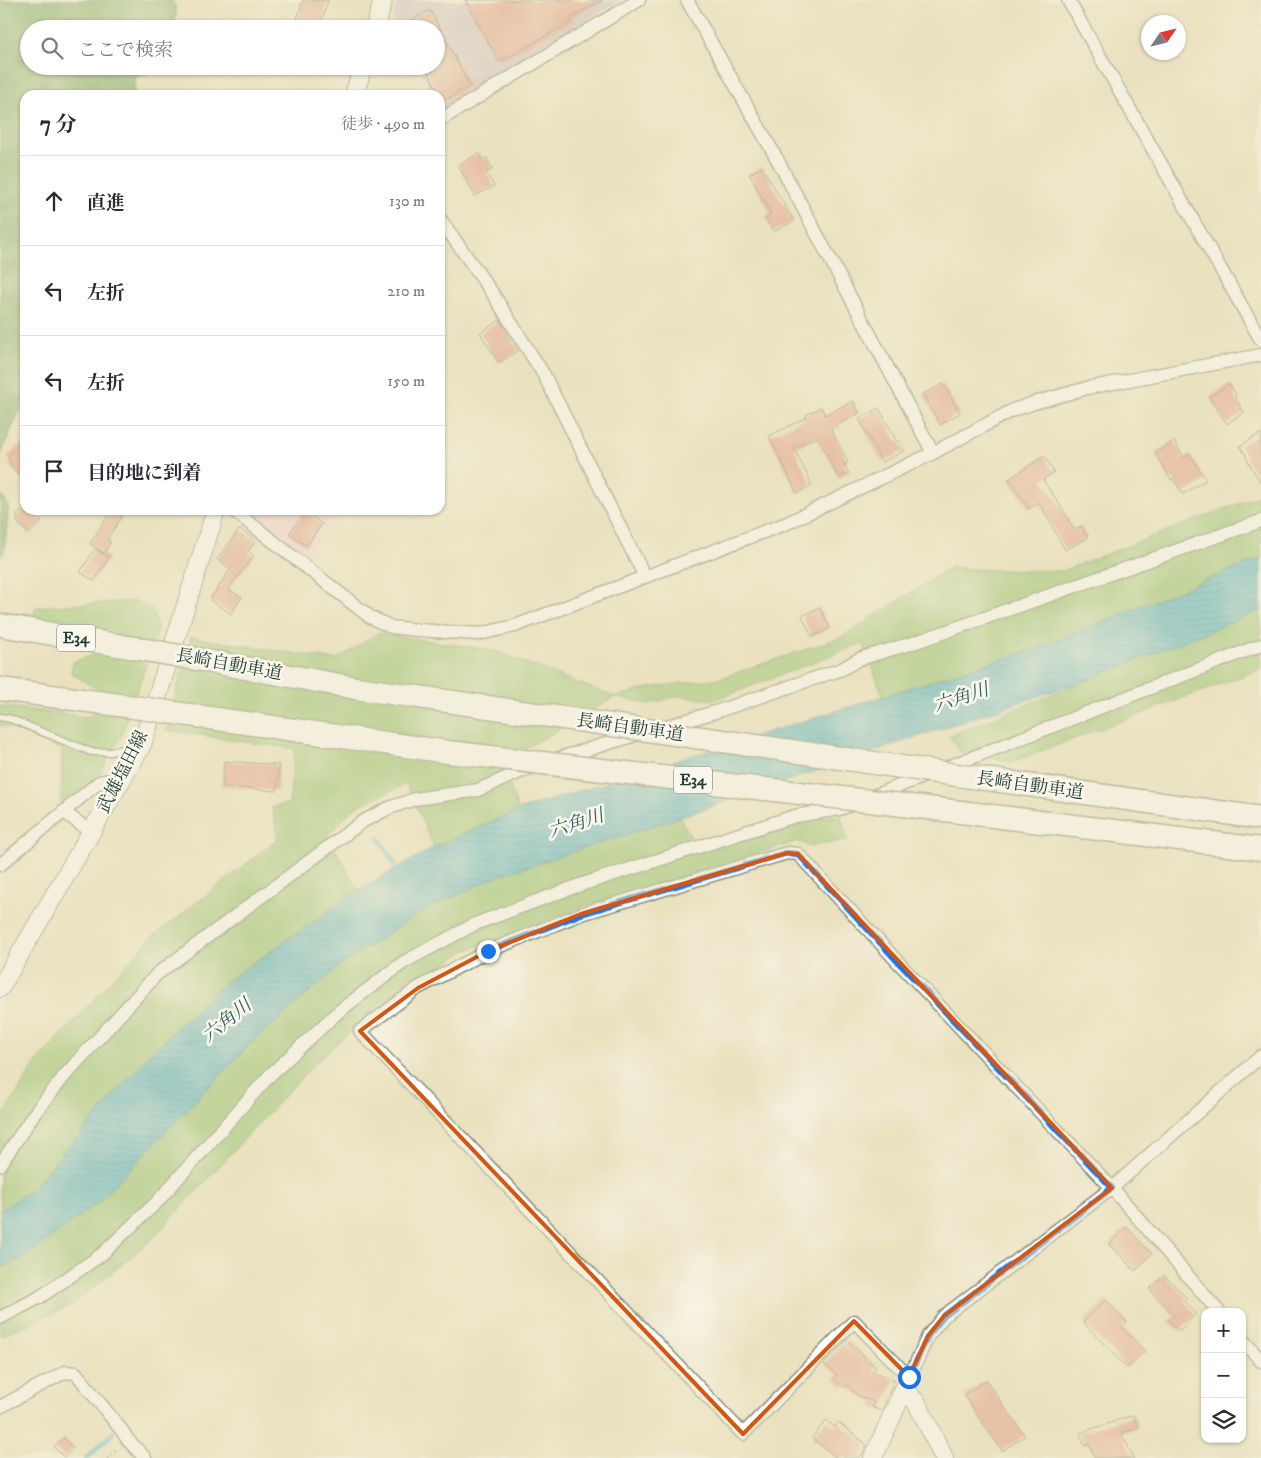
<!DOCTYPE html>
<html lang="ja">
<head>
<meta charset="utf-8">
<style>
	body { margin:0; font-family:"IM FELL DW Pica","Noto Serif JP",serif; background:#f2f2f3; color:#2b2b33 }
	.controls { position:absolute; right:15px; bottom:15px; display:grid; overflow:hidden; border-radius:10px; box-shadow:0 1px 4px #0004 }
	.controls button { width:45px; height:45px; display:grid; place-items:center; padding:0; border:0; border-bottom:1px solid #e1e1e2; background:#fff; color:#2b2b33; font:25px sans-serif }
	.compass { position:absolute; left:1141px; top:15px; width:45px; height:45px; border-radius:50%; background:#fff; box-shadow:0 1px 4px #0004; rotate:55deg }
	.stop { position:absolute; width:15px; height:15px; margin:-11px; border:4px solid #1a73e8; border-radius:50%; background:#fff }
	.stop.end { background:#1a73e8; border-color:#fff; box-shadow:0 1px 5px #0008 }
	.list { margin:0; padding:0; list-style:none }
	h2 { display:flex; justify-content:space-between; align-items:center; height:65px; margin:0; padding:0 20px; font-size:21px }
	h2 small { font-size:16px; font-weight:400; color:#7c7c81 }
	.list li { display:grid; grid-template-columns:32px 1fr auto; gap:15px; align-items:center; box-sizing:border-box; height:90px; padding:0 20px; border-top:1px solid #e1e1e2 }
	.list b { display:block; font-size:19px; white-space:nowrap }
	.list em { font-size:16px; font-style:normal; color:#7c7c81 }
	.icon { flex:none; width:28px; height:28px; fill:none; stroke:currentColor; stroke-width:2; stroke-linecap:round; stroke-linejoin:round }
	.map { position:relative; flex:none; width:1261px; height:1458px; overflow:hidden }
	.search { position:absolute; background:#fff; box-shadow:0 1px 4px #0004; left:20px; top:20px; width:425px; height:55px; display:flex; align-items:center; gap:12px; box-sizing:border-box; padding:0 18px; border-radius:28px; color:#7c7c81; font-size:19px }
	.panel { position:absolute; background:#fff; box-shadow:0 1px 4px #0004; left:20px; top:90px; width:425px; height:425px; border-radius:15px }
	.map>svg:first-child { display:block }
</style>
</head>
<body>
<div class="map">
<svg width="1261" height="1458" viewBox="0 0 1261 1458">
	<defs>
		<pattern id="forest-crowns" width="20" height="18" patternUnits="userSpaceOnUse" patternTransform="scale(1.25)"><rect width="20" height="18" fill="#78aa65"/><path d="M2 6a3 3 0 1 1 6 0M12 15a3 3 0 1 1 6 0" fill="none" stroke="#628c54"/></pattern>
		<pattern id="water-rules" width="6" height="5" patternUnits="userSpaceOnUse" patternTransform="scale(1.25)"><rect width="6" height="5" fill="#50b6ce"/><path d="M0 2.5h6" fill="none" stroke="#4295a8"/></pattern>
	</defs>
	<rect width="100%" height="100%" fill="#fbf7ec"/>
	<filter id="ink" filterUnits="userSpaceOnUse"><feTurbulence type="fractalNoise" baseFrequency=".02" numOctaves="2"/><feDisplacementMap in="SourceGraphic" scale="10" xChannelSelector="R" yChannelSelector="G"/><feConvolveMatrix kernelMatrix="1 2 1 2 8 2 1 2 1" color-interpolation-filters="sRGB"/></filter>
	<filter id="wash" filterUnits="userSpaceOnUse"><feTurbulence type="fractalNoise" baseFrequency=".0096" numOctaves="4" result="noise"/><feDisplacementMap in="SourceGraphic" scale="20" xChannelSelector="R" yChannelSelector="G"/><feGaussianBlur stdDeviation="1.12" result="paint"/><feColorMatrix in="noise" values="0 0 0 0 0 0 0 0 0 0 0 0 0 0 0 0 0 1.4 0 .05"/><feComposite in="paint" operator="in"/></filter>
	<g filter="url(#wash)">
		<rect width="100%" height="100%" fill="#eae1bf"/>
		<path fill="#f7cfd5" d="M247 510H327L334 517 305 558Z"/>
		<path fill="#d2bdc8" d="M398 0H620L441 111 440 95H433L418 66H436V29H399L393 17Z"/>
		<path fill="#95c473" stroke="#5a8054" d="M1261 495V558L1037 648 883 696 863 643 715 700 678 696 649 704 615 697 502 762 518 810 434 847 406 784 354 808 327 836 359 890 220 986 149 1055 32 1189 0 1211V1121L35 1064 148 941 278 839 272 807 289 804 295 749 166 730 191 637 336 660 378 633 495 651 615 697 648 688 720 678 840 638 951 567 990 570 1062 571Z
			M136 601 152 609 158 631 121 736 100 773 61 806 62 750 12 728 0 726V706L88 717 101 707 100 691 71 673 73 662 117 647 116 631 33 618 36 607Z
			M1261 610V669L1012 762 960 752 949 736Z
			M841 815 847 840 810 847 798 841 579 908 465 951 381 1003 313 1065 152 1239 72 1305 0 1336V1268L25 1257 96 1204 251 1043 342 964 419 913 495 877 680 817 699 853 796 820Z"/>
		<path fill="url(#forest-crowns)" stroke="#4c744c" d="M0 0H171C179 8 176 19 173 29H29V66H160L157 70 136 77 134 95H25V398L0 457Z
			M0 494 8 504V517L4 553 0 558Z"/>
		<path fill="url(#water-rules)" stroke="#387a81" d="M1261 558V610L1098 676 680 817 495 877 419 913 342 964 251 1043 96 1204 25 1257 0 1268V1211L32 1189 149 1055 220 986 359 890 434 847 518 810 1037 648Z"/>
		<g fill="none" stroke-linecap="round" stroke-linejoin="round">
			<path stroke="#50b6ce" stroke-width="4.5" d="M379 838 399 871
				M86 1458 113 1433"/>
		</g>
		<g id="blocks">
			<path fill="#e59b89" d="M303 0H328L319 29 296 22Z
				M465 0H603L572 17 573 21 499 62Z
				M430 10 470 86 443 101 425 66H436V29H395Z
				M479 153 482 160 486 157 493 169 486 172 494 186 475 196 458 165Z
				M762 167 794 221 773 232 765 217 771 214 749 174Z
				M500 320 518 351 499 363 480 333Z
				M943 384 960 413 940 425 923 394Z
				M1229 384 1236 394 1234 396 1244 412 1227 424 1209 397Z
				M853 401 859 413 831 429 848 462 844 464 849 473 839 478 817 437 794 448 812 485 797 493 769 436 807 417 806 415 821 407 825 415Z
				M879 408 897 442 899 440 904 451 882 462 859 419Z
				M1261 433V483L1246 458 1247 457 1240 446Z
				M25 440V482L9 464 11 461 7 457Z
				M1174 441 1184 458 1190 454 1206 480 1183 494 1173 479 1171 480 1155 453Z
				M1044 456 1054 472 1043 480 1063 510 1074 530 1081 526 1088 538 1065 550 1039 502 1029 509 1009 479Z
				M25 507V510H30L42 522 29 534 16 521 19 519 16 516Z
				M111 510H126L107 540 111 542 104 553 90 544Z
				M306 511 322 524 306 546 289 533Z
				M240 529 256 541 248 551 254 556 228 589 242 597 231 614 210 600 230 569 217 559Z
				M95 549 109 557 94 581 80 572Z
				M819 607 830 628 812 637 802 616Z
				M224 761 279 765 277 791 222 786Z
				M1127 1227 1152 1254 1135 1271 1109 1244Z
				M1164 1275 1187 1298 1184 1301 1196 1314 1179 1331 1169 1321 1175 1316 1149 1289Z
				M1106 1300 1127 1322 1122 1327 1145 1351 1127 1368 1083 1322Z
				M847 1340 876 1367 872 1371 894 1380 882 1411 872 1407 874 1402 859 1396 846 1384 843 1387 834 1379 837 1375 824 1364Z
				M986 1380 1025 1436 1002 1451 964 1395Z
				M1134 1415 1138 1428 1121 1433 1134 1458H1095L1089 1444 1084 1446 1080 1433Z
				M826 1420 835 1427 838 1422 867 1445 860 1458H837L812 1438Z
				M64 1438 73 1447 64 1457 54 1447Z"/>
		</g>
	</g>
	<g filter="url(#ink)">
		<use href="#blocks" fill-opacity="0" stroke="#848f7a" stroke-width="1"/>
		<g fill="none" stroke-linecap="round" stroke-linejoin="round">
			<g stroke="#848f7a" stroke-width="9">
				<path id="lane" d="M0 717 11 719 91 752H110L138 746"/>
			</g>
			<g stroke="#848f7a" stroke-width="15">
				<path id="street" d="M687 0 777 159 933 453
					M1068 0 1261 340
					M440 120 639 0
					M440 219 493 294 544 375 645 577
					M233 510 370 617 391 627 417 630 479 634 515 626 787 523 933 453 1013 410 1034 403 1087 388 1261 355
					M661 728 715 712 842 669 859 659 916 642 1261 521
					M553 760 642 733
					M64 812 91 832
					M0 865 99 782 123 778
					M0 1165 34 1114 66 1074 157 974 362 822 389 808 415 799 478 790 534 766
					M0 1318 40 1297 101 1255 156 1203 270 1075 338 1012 404 962 475 924 577 886 795 816 840 809 1261 645
					M1242 1339 1261 1361
					M909 1377 854 1321 743 1434 360 1031 418 988 488 951 581 914 787 853 798 854 897 961 1112 1188 1219 1312
					M907 1383 928 1336 944 1316 1112 1188 1261 1056
					M0 1407 65 1372 76 1373 123 1432 127 1439 145 1458"/>
			</g>
			<g stroke="#848f7a" stroke-width="20">
				<path id="secondary" d="M375 29 383 0
					M354 95 363 66
					M0 988 142 745 216 510
					M873 1458 904 1389 917 1403 944 1458"/>
			</g>
			<g stroke="#848f7a" stroke-width="25">
				<path id="highway" d="M0 625 152 651
					M0 689 126 706"/>
			</g>
			<path stroke="#848f7a" stroke-width="2.5" stroke-dasharray="1 4" stroke-linecap="butt" d="M107 1458 117 1449"/>
			<use href="#lane" stroke="#fff" stroke-width="6"/>
			<use href="#street" stroke="#fff" stroke-width="12"/>
			<use href="#secondary" stroke="#fff" stroke-width="18"/>
			<use href="#highway" stroke="#fff" stroke-width="22"/>
			<g stroke="#848f7a" stroke-width="25" stroke-linecap="butt">
				<path id="highway-bridge" d="M152 651 356 688 957 775 1261 818
					M126 706 448 752 928 808 1261 849"/>
			</g>
			<use href="#highway-bridge" stroke="#fff" stroke-width="22"/>
		</g>
	</g>
	<g fill="none" stroke-linecap="round" stroke-linejoin="round" filter="url(#ink)">
		<path stroke="#1a73e8" stroke-width="6" d="M488 951 581 914 787 853 798 854 897 961 1112 1188 944 1316 928 1336 909 1377"/>
	</g>
	<path d="M0 0H1261V1458H0ZM787 853 798 854 1112 1188 944 1316 928 1336 909 1377 854 1321 743 1434 360 1031 418 988 488 951 581 914Z" fill="#eae1bf" fill-opacity=".55" fill-rule="evenodd"/>
	<path fill="none" stroke="#d45610" stroke-width="4" stroke-linejoin="round" d="M787 853 798 854 1112 1188 944 1316 928 1336 909 1377 854 1321 743 1434 360 1031 418 988 488 951 581 914Z"/>
	<g text-anchor="middle" dominant-baseline="central" stroke-width="5" stroke-linejoin="round" paint-order="stroke">
		<g fill="#fbf7ec" stroke="#61756b" stroke-width="1">
			<rect x="57" y="624.5" width="38" height="27" rx="4"/>
			<rect x="674" y="766.5" width="38" height="27" rx="4"/>
		</g>
		<g font-size="16" font-weight="bold" fill="#1f3d34">
			<text x="76" y="638">E34</text>
			<text x="693" y="780">E34</text>
		</g>
		<g font-size="18" fill="#1f3d34" stroke="#fbf7ec">
			<text transform="translate(229 665) rotate(10)">長崎自動車道</text>
			<text transform="translate(630 728) rotate(8)">長崎自動車道</text>
			<text transform="translate(123 772) rotate(-63)">武雄塩田線</text>
			<text transform="translate(1030 786) rotate(8)">長崎自動車道</text>
		</g>
		<g font-size="19" font-style="italic" fill="#2e6162" stroke="#fbf7ec">
			<text transform="translate(961 698) rotate(-18)">六角川</text>
			<text transform="translate(576 824) rotate(-18)">六角川</text>
			<text transform="translate(227 1021) rotate(-39)">六角川</text>
		</g>
	</g>
</svg>
<div class="controls">
<button>+</button>
<button>−</button>
<button><svg class="icon" aria-label="layers" viewBox="0 0 24 24"><path d="M12 4l9 5-9 5-9-5zM3 14l9 5 9-5"/></svg></button>
</div>
<svg class="compass" viewBox="-18 -18 36 36"><path d="M0-13l5 13h-10z" fill="#e53935"/><path d="M0 13l5-13h-10z" fill="#7c7c81"/></svg>
<div class="stop" style="left:909px;top:1377px"></div>
<div class="stop end" style="left:488px;top:951px"></div>
<div class="search"><svg class="icon" aria-label="search" viewBox="0 0 24 24"><circle cx="10" cy="10" r="6"/><path d="M15 15l6 6"/></svg>ここで検索</div>
<section class="panel">
<h2>7 分<small>徒歩 · 490 m</small></h2>
<ul class="list">
<li><svg class="icon" aria-label="ahead" viewBox="0 0 24 24"><path d="M12 20V5M6 11l6-6 6 6"/></svg><div><b>直進</b></div><em>130 m</em></li>
<li><svg class="icon" aria-label="left" viewBox="0 0 24 24"><path d="M17 20v-9H6M10 6l-5 5 5 5"/></svg><div><b>左折</b></div><em>210 m</em></li>
<li><svg class="icon" aria-label="left" viewBox="0 0 24 24"><path d="M17 20v-9H6M10 6l-5 5 5 5"/></svg><div><b>左折</b></div><em>150 m</em></li>
<li><svg class="icon" aria-label="arrive" viewBox="0 0 24 24"><path d="M6 21V4h12l-3 4 3 4H6"/></svg><div><b>目的地に到着</b></div></li>
</ul>
</section>
</div>
</body>
</html>
